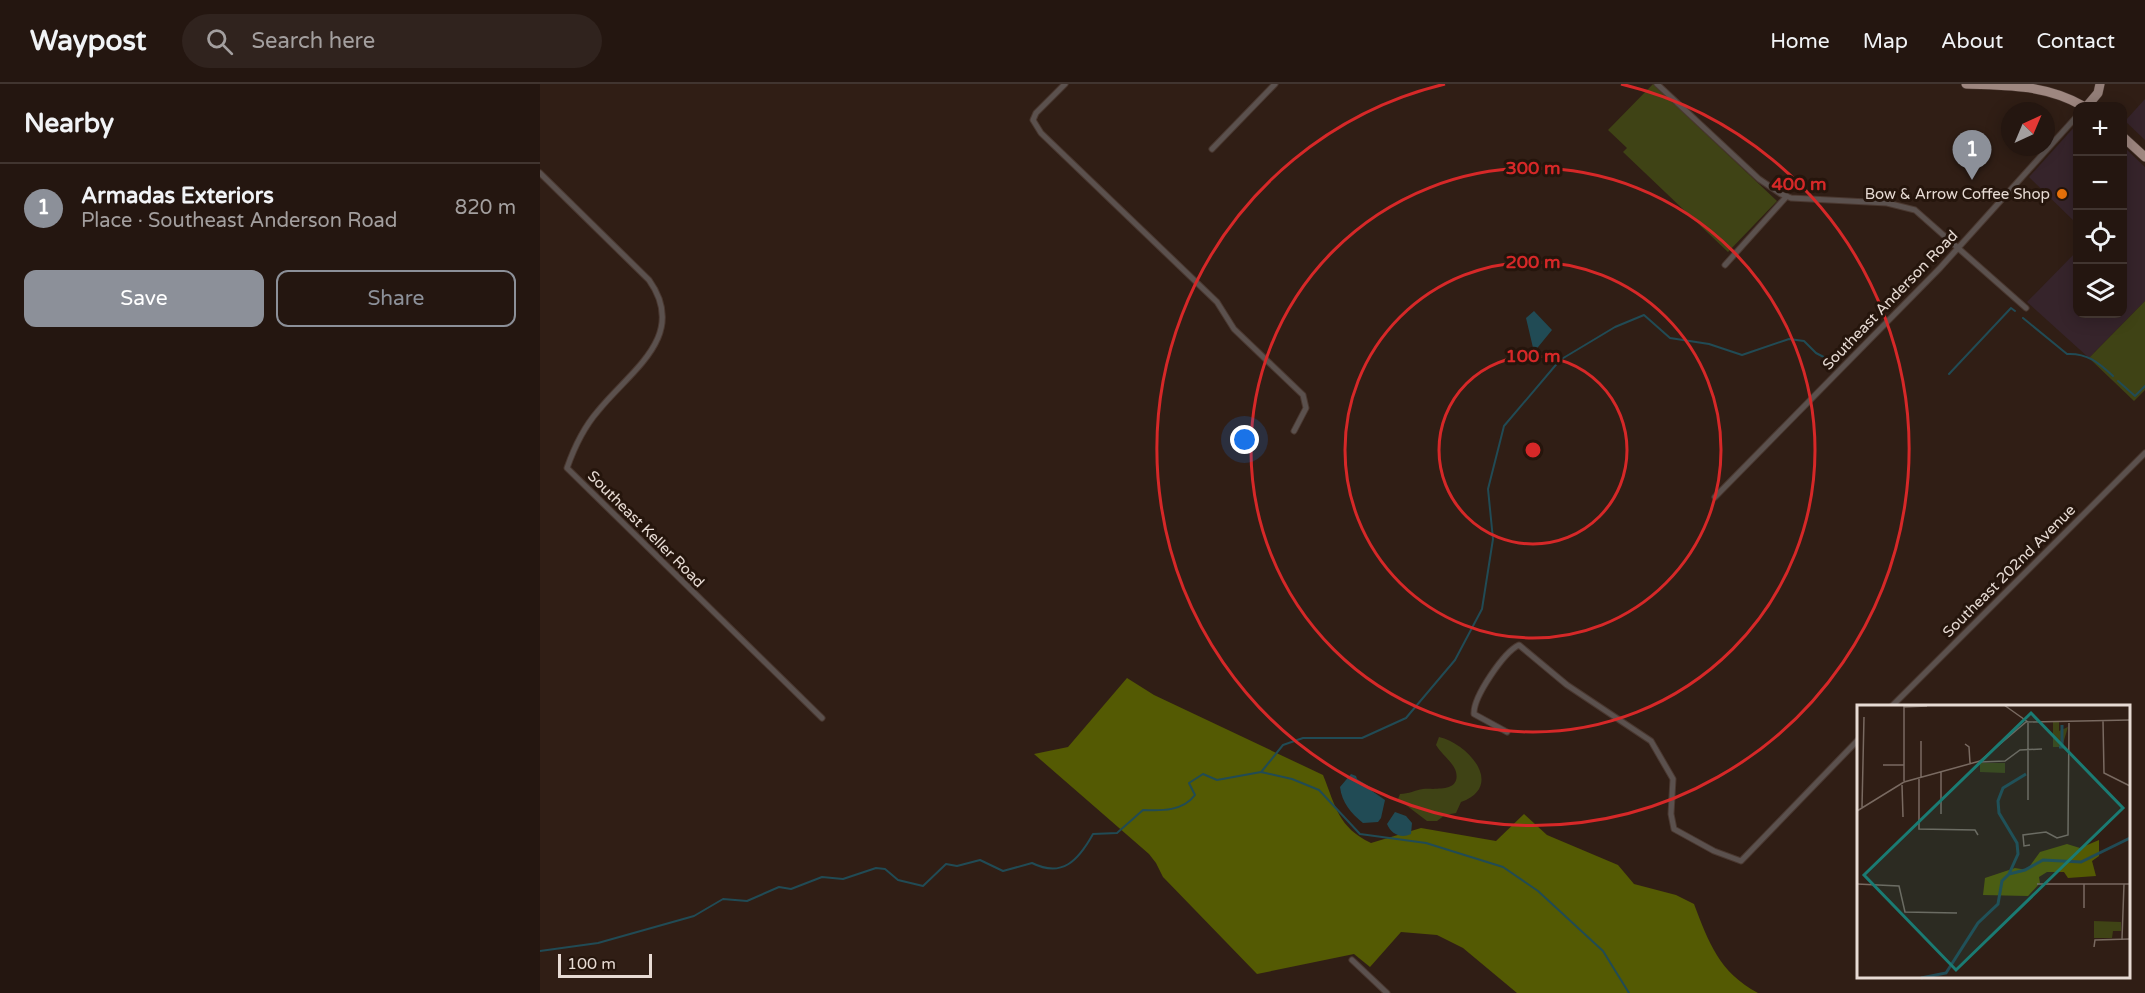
<!DOCTYPE html>
<html lang="en">
<head>
<meta charset="utf-8">
<style>
	body { margin:0; font-family:"Varela Round",sans-serif; background:#30231e; color:#f1f3f6 }
	.controls { position:absolute; right:18px; top:18px; display:grid; overflow:hidden; border-radius:12px; box-shadow:0 3px 15px #0003 }
	.controls button { width:54px; height:54px; display:grid; place-items:center; padding:0; border:0; border-bottom:2px solid #413530; background:#241610; color:#f1f3f6; font:30px sans-serif }
	.compass { position:absolute; left:1461px; top:18px; width:54px; height:54px; border-radius:50%; background:#241610; box-shadow:0 3px 15px #0003; rotate:44deg }
	.scale { position:absolute; left:18px; bottom:15px; width:94px; box-sizing:border-box; padding-left:6px; border:3px solid #e7dbd4; border-top:0; font-size:16px; line-height:21px; white-space:nowrap; color:#e7dbd4; -webkit-text-stroke:4px #25150c; paint-order:stroke }
	.you { position:absolute; left:705px; top:356px; width:21px; height:21px; margin:-15px; border:4px solid #fff; border-radius:50%; background:#1a73e8; box-shadow:0 0 0 9px #1a73e833 }
	.badge { display:grid; place-items:center; width:39px; height:39px; border-radius:50%; background:#8c9099; color:#fff; font-size:20px; font-weight:700 }
	.pin { position:absolute; translate:-50% -50px; filter:drop-shadow(0 2px 3px #0008) }
	.pin::after { content:''; position:absolute; top:32px; width:21px; height:18px; background:inherit; clip-path:polygon(0 0,100% 0,50% 100%) }
	.list { margin:0; padding:0; list-style:none }
	h2 { display:flex; justify-content:space-between; align-items:center; height:78px; margin:0; padding:0 24px; font-size:26px }
	h2 small { font-size:20px; font-weight:400; color:#a39f9f }
	.list li { display:grid; grid-template-columns:39px 1fr auto; gap:18px; align-items:center; box-sizing:border-box; height:90px; padding:0 24px; border-top:2px solid #413530 }
	.list b { display:block; font-size:22px; white-space:nowrap }
	.list p { margin:0; font-size:20px; white-space:nowrap; color:#a39f9f }
	.list em { font-size:20px; font-style:normal; color:#a39f9f }
	.actions { display:flex; gap:12px; padding:18px 24px }
	.actions a { flex:1; padding:14px 0; border:2px solid #8c9099; border-radius:12px; text-align:center; font-size:21px; color:#8c9099 }
	.actions .main { background:#8c9099; color:#fff }
	.icon { flex:none; width:33px; height:33px; fill:none; stroke:currentColor; stroke-width:2; stroke-linecap:round; stroke-linejoin:round }
	.map { position:relative; flex:none; width:1605px; height:909px; overflow:hidden }
	header { display:flex; align-items:center; gap:36px; box-sizing:border-box; height:84px; padding:0 30px; background:#241610; border-bottom:2px solid #413530 }
	header strong { font-size:28px }
	nav { display:flex; gap:33px; margin-inline-start:auto; font-size:21px }
	.search { width:420px; height:54px; background:#30231e; display:flex; align-items:center; gap:15px; box-sizing:border-box; padding:0 21px; border-radius:33px; color:#a39f9f; font-size:22px }
	main { display:flex }
	aside { flex:1; background:#241610 }
	.map>svg:first-child { display:block }
</style>
</head>
<body>
<header>
<strong>Waypost</strong>
<div class="search"><svg class="icon" aria-label="search" viewBox="0 0 24 24"><circle cx="10" cy="10" r="6"/><path d="M15 15l6 6"/></svg>Search here</div>
<nav><a>Home</a><a>Map</a><a>About</a><a>Contact</a></nav>
</header>
<main>
<aside>
<h2>Nearby<small></small></h2>
<ul class="list">
<li><span class="badge">1</span><div><b>Armadas Exteriors</b><p>Place · Southeast Anderson Road</p></div><em>820 m</em></li>
</ul>
<div class="actions"><a class="main">Save</a><a>Share</a></div>
</aside>
<div class="map">
<svg width="1605" height="909" viewBox="0 0 1605 909">
	<rect width="100%" height="100%" fill="#301e15"/>
	<path fill="#36242b" d="M1605 15V56L1585 37Z
		M1537 40V140L1489 93Z
		M1583 62 1605 83V217L1549 274 1487 218 1537 167 1538 230H1582Z"/>
	<path fill="#3f4315" d="M1113 0 1237 117 1188 168 1083 68 1087 64 1068 46Z
		M1605 217V306L1594 317 1549 274Z
		M899 653C929 660 965 702 921 718L916 729 905 731 897 737H887L858 715 860 710C869 710 875 706 883 705 893 704 921 709 916 688 914 679 901 670 896 661Z"/>
	<path fill="#545a03" d="M587 594 614 611 783 691C796 723 798 743 831 759L881 744 956 757 984 730 1007 751 1078 781 1094 800 1136 811 1154 820C1169 859 1179 888 1218 909H977L923 864 897 851 861 848 830 883 814 870 717 890 623 793 616 779 609 770 494 670 528 663Z"/>
	<path fill="#214b55" d="M994 227 1012 246 994 268 986 234Z
		M811 690 816 692 817 695 830 703 832 707 845 716 841 734 838 738 823 739C811 729 802 719 800 703Z
		M855 728 866 732 872 739 871 750C861 755 851 750 847 740Z"/>
	<g fill="none" stroke-linecap="round" stroke-linejoin="round">
		<path stroke="#214b55" stroke-width="2" d="M1483 234 1527 270C1547 269 1558 278 1573 292
			M1409 290 1471 224 1475 227
			M1578 297 1595 312 1605 302
			M722 687 743 661 763 654H822L866 634 915 576 942 525 953 455 948 405 964 342 1020 276 1075 243 1104 231 1130 254 1169 260 1202 271 1249 255 1264 257 1276 269 1295 279
			M0 867 58 859 154 832 183 815 207 817 239 803 251 805 282 793 303 795 336 784 345 785 358 796 383 802 406 780 417 782 440 776 463 787 492 779C522 794 538 777 553 750L577 749 603 726C622 727 643 727 655 711L649 699 663 690 677 696 721 688 752 695 779 706 820 750 886 759 963 783 998 807 1063 867 1089 909"/>
		<g stroke="#4a3830" stroke-width="7">
			<path id="minor" d="M525 0 496 29 493 36 501 49 677 218 694 245 763 311 766 324 754 347
				M1117 0 1219 95 1241 110 1251 114 1347 119 1375 126 1486 224
				M672 65 735 0
				M0 89 109 196C149 252 90 287 58 327 44 343 34 364 27 384L282 634
				M1185 181 1247 112
				M1175 413 1400 184 1538 31
				M1352 622 1605 369
				M967 648 934 630C933 613 964 568 979 561L1027 601 1111 657 1133 695 1131 730 1134 745 1174 767 1201 777 1318 656
				M812 876 847 909"/>
		</g>
		<g stroke="#4a3830" stroke-width="10">
			<path id="primary" d="M1547 22 1558 9 1560 0"/>
		</g>
		<g stroke="#4a3830" stroke-width="10">
			<path id="trunk" d="M1426 0C1467 1 1507 1 1543 22
				M1582 52 1605 73"/>
		</g>
		<use href="#minor" stroke="#5b514e" stroke-width="5"/>
		<use href="#primary" stroke="#937e78" stroke-width="9"/>
		<use href="#trunk" stroke="#9e8780" stroke-width="9"/>
	</g>
	<g fill="none" stroke="#d62828" stroke-width="3">
		<circle cx="993" cy="366" r="94"/>
		<circle cx="993" cy="366" r="188"/>
		<circle cx="993" cy="366" r="282"/>
		<path d="M1081 0A376 376 0 1 1 905 0"/>
	</g>
	<circle fill="#e8710a" stroke="#25150c" stroke-width="2" cx="1522" cy="110" r="6"/>
	<g text-anchor="middle" dominant-baseline="central" stroke-width="6" stroke-linejoin="round" paint-order="stroke">
		<g font-size="15" fill="#e7dbd4" stroke="#25150c" text-anchor="end">
			<text x="1510" y="110">Bow &amp; Arrow Coffee Shop</text>
		</g>
		<g font-size="15" fill="#e7dbd4" stroke="#25150c">
			<text transform="translate(1350 216) rotate(-46)">Southeast Anderson Road</text>
			<text transform="translate(106 445) rotate(45)">Southeast Keller Road</text>
			<text transform="translate(1469 487) rotate(-45)">Southeast 202nd Avenue</text>
		</g>
	</g>
	<g transform="translate(1317 621)">
		<rect width="273" height="273" fill="#301e15"/>
		<path d="M196 17H202V26L211 22 205 42H196ZM123 58H148V68L123 67ZM237 216 264 217V226H256L255 233H237Z" fill="#3f4315"/>
		<path d="M242 135V151L235 156 239 171 211 173 207 167H190L182 172 183 178 171 191 126 190 128 173 158 163 170 165 183 147 210 139 223 143Z" fill="#545a03"/>
		<path fill="none" stroke="#214b55" stroke-width="3" d="M202 42H205V20M152 169 161 149 160 138 142 108 141 96 146 83 169 69M64 273 89 268 121 218 141 199 145 176 152 169 168 165 186 155 224 157 273 133"/>
		<path fill="none" stroke="#796a61" stroke-width="1.5" d="M147 0 171 17M47 2 70 1M246 16 247 68 273 81M171 18V95M108 39 112 42 113 58M123 57 148 56 163 45 185 44M26 60H47M64 72V36M62 74V124L118 125 121 130M47 76V0M45 80 46 112M5 102 7 12M0 106 47 77 123 56 169 17 273 15M84 109V67M173 140 167 141 166 130 189 127 200 133 211 130 212 18M0 179 42 181 48 207 100 208M180 179H273M227 203V179M265 234 267 179M237 242 238 235 273 234"/>
		<path fill="#1a7b73" fill-opacity="0.15" stroke="#1a7b73" stroke-width="3" d="M174 8 266 103 99 265 7 170Z"/>
		<rect width="273" height="273" fill="none" stroke="#e7dbd4" stroke-width="3"/>
	</g>
	<circle cx="993" cy="366" r="9" fill="#d62828" stroke="#25150c" stroke-width="3"/>
	<g font-size="18" text-anchor="middle" font-weight="bold" fill="#d62828" stroke="#25150c" stroke-width="6" stroke-linejoin="round" paint-order="stroke">
		<text x="993" y="90">300 m</text>
		<text x="1259" y="106">400 m</text>
		<text x="993" y="184">200 m</text>
		<text x="993" y="278">100 m</text>
	</g>
</svg>
<div class="controls">
<button>+</button>
<button>−</button>
<button><svg class="icon" aria-label="locate" viewBox="0 0 24 24"><circle cx="12" cy="12" r="6"/><path d="M12 2v4M12 18v4M2 12h4M18 12h4"/></svg></button>
<button><svg class="icon" aria-label="layers" viewBox="0 0 24 24"><path d="M12 4l9 5-9 5-9-5zM3 14l9 5 9-5"/></svg></button>
</div>
<svg class="compass" viewBox="-18 -18 36 36"><path d="M0-13l5 13h-10z" fill="#e53935"/><path d="M0 13l5-13h-10z" fill="#a39f9f"/></svg>
<div class="scale">100 m</div>
<div class="you"></div>
<div class="pin badge" style="left:1432px;top:96px">1</div>
</div>
</main>
</body>
</html>
